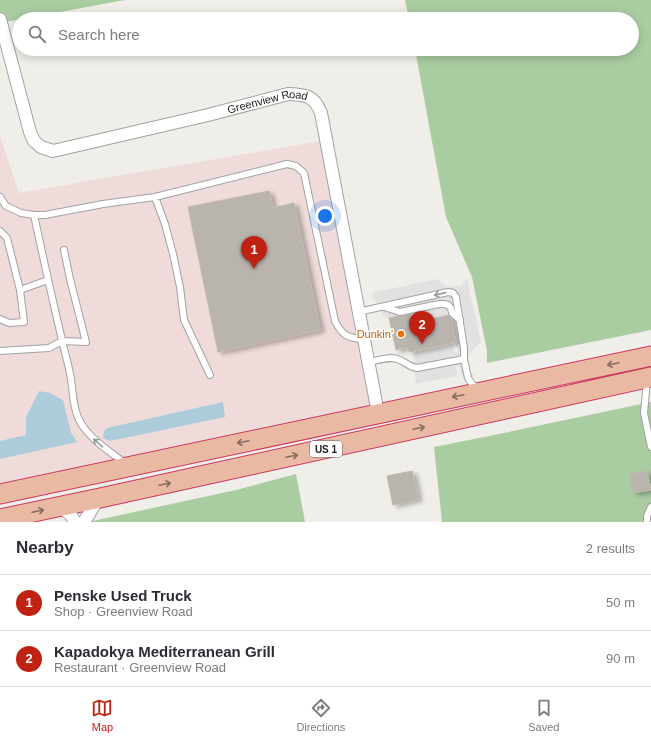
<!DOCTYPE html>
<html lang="en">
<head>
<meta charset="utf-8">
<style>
	body { margin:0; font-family:Helvetica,sans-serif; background:#f7f7f7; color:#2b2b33 }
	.you { position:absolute; left:325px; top:216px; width:14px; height:14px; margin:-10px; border:3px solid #fff; border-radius:50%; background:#1a73e8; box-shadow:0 0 0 6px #1a73e833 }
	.badge { display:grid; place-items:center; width:26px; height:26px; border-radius:50%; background:#bf2213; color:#fff; font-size:13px; font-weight:700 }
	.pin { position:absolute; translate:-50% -33px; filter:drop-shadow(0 1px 2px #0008) }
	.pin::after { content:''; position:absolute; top:21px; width:14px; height:12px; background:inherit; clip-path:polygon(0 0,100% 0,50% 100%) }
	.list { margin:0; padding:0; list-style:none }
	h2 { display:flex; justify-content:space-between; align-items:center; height:52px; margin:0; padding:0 16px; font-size:17px }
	h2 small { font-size:13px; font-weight:400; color:#7c7c81 }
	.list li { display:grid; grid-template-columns:26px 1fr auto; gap:12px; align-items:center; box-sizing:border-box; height:56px; padding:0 16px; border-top:1px solid #e1e1e2 }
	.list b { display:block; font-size:15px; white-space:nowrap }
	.list p { margin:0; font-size:13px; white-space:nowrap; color:#7c7c81 }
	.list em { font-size:13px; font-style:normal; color:#7c7c81 }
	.icon { flex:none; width:22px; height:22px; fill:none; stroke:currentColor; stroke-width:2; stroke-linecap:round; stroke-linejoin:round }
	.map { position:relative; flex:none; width:651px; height:522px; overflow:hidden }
	.search { position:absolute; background:#fff; box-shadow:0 2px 10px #0003; left:12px; right:12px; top:12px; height:44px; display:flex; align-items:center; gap:10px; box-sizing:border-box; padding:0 14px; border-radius:22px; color:#7c7c81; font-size:15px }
	.sheet { height:164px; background:#fff }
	nav { display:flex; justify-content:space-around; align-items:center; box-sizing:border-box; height:56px; border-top:1px solid #e1e1e2; background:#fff; font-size:11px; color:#7c7c81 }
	nav a { display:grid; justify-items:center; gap:2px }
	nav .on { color:#bf2213 }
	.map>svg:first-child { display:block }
</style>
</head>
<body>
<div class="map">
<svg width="651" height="522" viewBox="0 0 651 522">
	<defs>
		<filter id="shadow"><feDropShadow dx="4.5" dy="2.5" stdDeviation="2" flood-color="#0004"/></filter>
	</defs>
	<rect width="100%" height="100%" fill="#f0eee8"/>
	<path fill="#efdcda" d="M0 136 19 193 326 140 378 413 0 494Z"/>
	<path fill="#aacca1" d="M0 0H125L0 23Z
		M405 0H651V330L487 363V351L472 277 446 217 415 49H632V19H409Z
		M651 402V522H442L434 447 494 435Z
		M296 474 305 522H88L236 490Z"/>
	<path fill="#e1e1e1" d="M438 279 446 287 460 286 467 279 481 342 471 352 468 359 470 370 471 373 475 376 463 379 459 367 457 366 456 367 457 376 416 384 413 363 415 361 413 353 453 345 454 352H458L450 315 412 323 410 314 389 318 384 317 376 301 371 296 375 292Z"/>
	<path fill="#adccda" d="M39 391 50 393 63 400 71 433 77 442 0 459V441L26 435V417Z
		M223 402 225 417 110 441 103 438 104 431 107 428Z"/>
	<path fill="#bab4ae" stroke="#c1b7ac" filter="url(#shadow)" d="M269 191 273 208 294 203 320 330 218 352 188 207Z
		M410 314 412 323 450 315 456 342 409 352 408 347 396 350 389 318Z
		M412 471 418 499 393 505 387 476Z
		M647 471 651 490 633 493 630 474Z"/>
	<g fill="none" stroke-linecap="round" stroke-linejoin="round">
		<g stroke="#a2a2a2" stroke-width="8">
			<path id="service" d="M0 197 6 206 21 213 34 215H45L103 204 155 197 287 164 296 166 304 173 335 321C342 335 347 338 363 339
				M155 197 165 224 173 254 180 287 184 320 210 375
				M34 215C43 257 52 298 62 340 64 350 67 359 69 369 74 388 71 408 82 425 93 441 110 452 125 463
				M0 231 7 238 20 290 24 322 9 323 0 319
				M20 290 48 280
				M384 307 400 312 439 304H444L448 305 451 308 452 313 460 320
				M358 312 448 292 453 293 456 297 464 348V359L468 378 472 384 478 388
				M0 351 49 348 62 341 86 342 70 279 64 250
				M368 362C377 361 390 355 400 360 406 363 410 367 417 368L464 359
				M647 381 644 413 651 447
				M647 522V516L651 507"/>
		</g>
		<g stroke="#a2a2a2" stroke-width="14">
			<g id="minor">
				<path id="s1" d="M0 19 30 132 34 141 41 147 53 151 208 115 288 94C306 95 314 95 321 113L378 413"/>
				<path d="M60 506 71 515 75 522"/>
				<path d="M84 522 95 504 100 498"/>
			</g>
		</g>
		<g stroke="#cc385e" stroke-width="21">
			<path id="trunk" d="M0 494 651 356
				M0 519 100 498 651 377"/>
		</g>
		<use href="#service" stroke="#fff" stroke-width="6"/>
		<use href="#minor" stroke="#fff" stroke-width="12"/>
		<use href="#trunk" stroke="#eab9a4" stroke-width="19"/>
	</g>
	<defs><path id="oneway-shaft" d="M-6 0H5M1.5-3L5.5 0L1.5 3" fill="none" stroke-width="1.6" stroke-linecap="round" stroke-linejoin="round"/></defs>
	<g stroke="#9b9b9b">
		<use href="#oneway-shaft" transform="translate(440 294) rotate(167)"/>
		<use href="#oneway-shaft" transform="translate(98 443) rotate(-139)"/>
	</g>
	<g stroke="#866d62">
		<use href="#oneway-shaft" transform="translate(613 364) rotate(168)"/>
		<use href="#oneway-shaft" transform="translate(458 396) rotate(168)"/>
		<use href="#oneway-shaft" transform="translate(419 428) rotate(-12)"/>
		<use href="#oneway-shaft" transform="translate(243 442) rotate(168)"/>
		<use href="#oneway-shaft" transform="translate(292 456) rotate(-12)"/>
		<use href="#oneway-shaft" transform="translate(165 484) rotate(-12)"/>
		<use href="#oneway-shaft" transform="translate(38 511) rotate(-12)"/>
	</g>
	<circle fill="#e8710a" stroke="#fff" stroke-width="1.5" cx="401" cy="334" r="4"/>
	<g text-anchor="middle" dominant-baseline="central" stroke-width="3.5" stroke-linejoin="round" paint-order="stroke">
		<rect fill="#fff" stroke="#646464" stroke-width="1" x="310" y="441" width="32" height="16" rx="3"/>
		<g font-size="10" font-weight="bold" fill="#212121">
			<text x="326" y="449">US 1</text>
		</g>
		<g font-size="11" fill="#212121" stroke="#fff">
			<text stroke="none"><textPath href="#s1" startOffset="369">Greenview Road</textPath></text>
		</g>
		<g font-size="11" fill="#c56008" stroke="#fff" text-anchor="end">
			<text x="393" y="334">Dunkin'</text>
		</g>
	</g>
</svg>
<div class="you"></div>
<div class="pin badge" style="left:254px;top:269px">1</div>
<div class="pin badge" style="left:422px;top:344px">2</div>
<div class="search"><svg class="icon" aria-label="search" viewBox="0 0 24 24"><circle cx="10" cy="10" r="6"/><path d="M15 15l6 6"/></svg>Search here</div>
</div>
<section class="sheet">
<h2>Nearby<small>2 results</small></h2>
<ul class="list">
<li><span class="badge">1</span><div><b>Penske Used Truck</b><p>Shop · Greenview Road</p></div><em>50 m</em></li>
<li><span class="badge">2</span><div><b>Kapadokya Mediterranean Grill</b><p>Restaurant · Greenview Road</p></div><em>90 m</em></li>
</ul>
</section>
<nav>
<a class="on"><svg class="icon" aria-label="map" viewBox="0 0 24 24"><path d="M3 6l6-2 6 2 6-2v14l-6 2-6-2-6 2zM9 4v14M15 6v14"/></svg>Map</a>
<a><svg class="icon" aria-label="directions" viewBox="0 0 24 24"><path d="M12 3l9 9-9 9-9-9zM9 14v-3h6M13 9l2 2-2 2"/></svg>Directions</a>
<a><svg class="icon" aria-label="saved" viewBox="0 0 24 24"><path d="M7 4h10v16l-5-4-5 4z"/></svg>Saved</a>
</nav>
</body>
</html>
